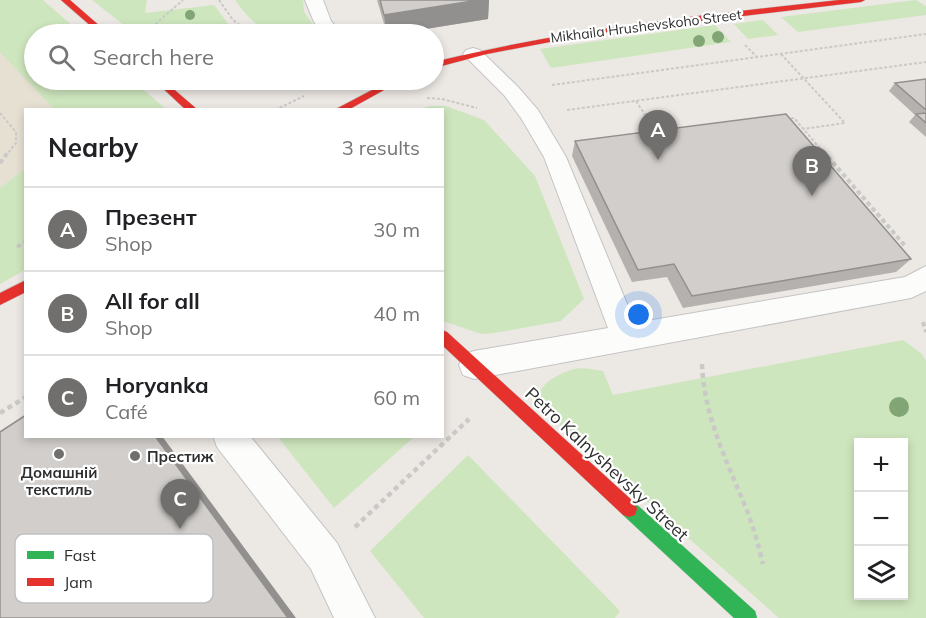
<!DOCTYPE html>
<html lang="en">
<head>
<meta charset="utf-8">
<style>
	body { margin:0; font-family:Mulish,sans-serif; background:#f2f2f2; color:#202124 }
	.controls { position:absolute; right:18px; bottom:18px; display:grid; overflow:hidden; border-radius:0px; box-shadow:0 3px 9px #0003 }
	.controls button { width:54px; height:54px; display:grid; place-items:center; padding:0; border:0; border-bottom:2px solid #e0e0e0; background:#fff; color:#202124; font:30px sans-serif }
	.you { position:absolute; left:639px; top:315px; width:21px; height:21px; margin:-15px; border:4px solid #fff; border-radius:50%; background:#1a73e8; box-shadow:0 0 0 9px #1a73e833 }
	.badge { display:grid; place-items:center; width:39px; height:39px; border-radius:50%; background:#706f6e; color:#fff; font-size:20px; font-weight:700 }
	.pin { position:absolute; translate:-50% -50px; filter:drop-shadow(0 2px 3px #0008) }
	.pin::after { content:''; position:absolute; top:32px; width:21px; height:18px; background:inherit; clip-path:polygon(0 0,100% 0,50% 100%) }
	.list { margin:0; padding:0; list-style:none }
	h2 { display:flex; justify-content:space-between; align-items:center; height:78px; margin:0; padding:0 24px; font-size:26px }
	h2 small { font-size:20px; font-weight:400; color:#757577 }
	.list li { display:grid; grid-template-columns:39px 1fr auto; gap:18px; align-items:center; box-sizing:border-box; height:84px; padding:0 24px; border-top:2px solid #e0e0e0 }
	.list b { display:block; font-size:22px; white-space:nowrap }
	.list p { margin:0; font-size:20px; white-space:nowrap; color:#757577 }
	.list em { font-size:20px; font-style:normal; color:#757577 }
	.icon { flex:none; width:33px; height:33px; fill:none; stroke:currentColor; stroke-width:2; stroke-linecap:round; stroke-linejoin:round }
	.map { position:relative; flex:none; width:926px; height:618px; overflow:hidden }
	.search { position:absolute; background:#fff; box-shadow:0 3px 9px #0003; left:24px; top:24px; width:420px; height:66px; display:flex; align-items:center; gap:15px; box-sizing:border-box; padding:0 21px; border-radius:33px; color:#757577; font-size:22px }
	.panel { position:absolute; background:#fff; box-shadow:0 3px 9px #0003; left:24px; top:108px; width:420px; height:330px; border-radius:0px }
	.map>svg:first-child { display:block }
</style>
</head>
<body>
<div class="map">
<svg width="926" height="618" viewBox="0 0 926 618">
	<rect width="100%" height="100%" fill="#ece8e4"/>
	<path fill="#e6e0d3" d="M0 0 34 34V80L166 109 26 110 25 227 0 240Z"/>
	<path fill="#cee6be" fill-rule="evenodd" d="M0 0H43L82 34H34V80H132L166 109H54L0 52Z
		M92 0H147L145 13 214 5 236 34H135Z
		M235 0H303L304 12 320 34C275 35 264 40 235 0Z
		M916 0 926 6V15L798 32 781 17Z
		M763 20 778 35 748 39 734 24Z
		M715 25 731 42 551 68 540 49Z
		M431 106H446L484 120 535 176 584 299 561 321 494 333 481 334 443 321 442 110H415Z
		M25 169V270L0 284V188Z
		M903 340 922 354 926 361V618H779L542 409 537 401C539 383 558 374 574 369 583 367 595 370 603 371L613 395ZM858 442H904V596H858Z
		M278 437H414L334 508Z
		M468 455 620 611 615 618H424L370 551Z"/>
	<g fill="none" stroke-linecap="round" stroke-linejoin="round">
		<g stroke="#c5c4c5" stroke-width="2">
			<path id="lane" d="M305 0H323L331 21 342 34H324L314 22Z
				M473 48 480 50 518 87 538 110 566 157 635 323 905 277 926 266V291L911 298 474 379 463 375 459 365 463 355 474 351 608 328 544 157 521 118 504 95 463 54 466 50Z
				M213 436H250L337 543 375 618H334L311 569 217 447Z"/>
		</g>
		<g stroke="#c5c4c5" stroke-width="1">
			<path id="fast" d="M629 501 635 503 755 611 757 618H734L623 515 621 509 623 503Z"/>
		</g>
		<g stroke="#c5c4c5" stroke-width="1">
			<path id="jam" d="M61 0H70L109 34H100Z
				M839 0H865L861 2 592 34 487 54 434 68V62C567 29 703 15 839 0Z
				M154 80H163L198 110H186Z
				M391 80H402L348 110H334Z
				M26 280V292L0 305V293Z
				M442 330 447 332 635 503 637 509 635 515 629 517 623 515 442 345Z"/>
		</g>
		<path stroke="#c9c9c8" stroke-width="2" stroke-dasharray="3 2" stroke-linecap="butt" d="M219 0 233 20 251 34
			M144 34 183 0
			M745 45 757 57
			M781 54 845 123 803 129
			M308 80 315 85
			M552 85 926 34
			M427 98 442 99 477 108
			M636 101 657 133
			M275 110 304 96
			M567 110 926 62
			M0 113 16 132V143L8 153
			M786 119 794 118 824 153"/>
		<path stroke="#c9c9c8" stroke-width="4" stroke-dasharray="4.5 3" stroke-linecap="butt" d="M823 151 906 247
			M0 163 9 151
			M17 247 26 242
			M923 322 926 332"/>
		<path stroke="#c9c9c8" stroke-width="4.5" stroke-dasharray="5 4" stroke-linecap="butt" d="M702 364C704 416 726 459 745 506 753 525 758 544 763 564
			M0 413 26 397
			M355 527 469 419"/>
		<use href="#lane" fill="#fcfcfb" fill-rule="evenodd"/>
		<use href="#fast" fill="#30b455" fill-rule="evenodd"/>
		<use href="#jam" fill="#e5322d" fill-rule="evenodd"/>
	</g>
	<g fill="#82a575">
		<circle cx="190" cy="15" r="5"/>
		<circle cx="718" cy="37" r="6"/>
		<circle cx="699" cy="41" r="6"/>
		<circle cx="899" cy="407" r="10"/>
	</g>
	<path fill="#b4b1af" d="M377 0H489L488 19 394 34H387Z
		M926 79V137L909 122 915 115 889 91 895 83Z
		M575 141 911 259 896 272 683 308 667 277 632 282 572 156Z"/>
	<path fill="#92908e" d="M479 0H489L488 19 394 34H387L384 15Z
		M155 436H162L296 618H288Z"/>
	<path fill="#d1cecb" stroke="#92908e" stroke-width="1.5" d="M380 0H479L384 15Z
		M926 79V110L895 83Z
		M926 113V123L916 114Z
		M786 114 911 259 692 296 674 264 638 270 575 141Z
		M26 415V436H155L288 618H0V432Z"/>
	<g fill="#706f6e" stroke="#fff" stroke-width="2">
		<circle cx="59" cy="454" r="6"/>
		<circle cx="135" cy="456" r="6"/>
	</g>
	<g text-anchor="middle" dominant-baseline="central" stroke-width="4.5" stroke-linejoin="round" paint-order="stroke">
		<g font-size="14" fill="#2e2e2e" stroke="#fff">
			<text transform="translate(646 26) rotate(-7)">Mikhaila Hrushevskoho Street</text>
		</g>
		<g font-size="15" font-weight="bold" fill="#2e2e2e" stroke="#fff" text-anchor="start">
			<text x="147" y="456">Престиж</text>
			<text x="59" y="472" text-anchor="middle">Домашній<tspan x="59" dy="17">текстиль</tspan></text>
		</g>
		<g font-size="18" fill="#2e2e2e" stroke="#fff">
			<text transform="translate(607 464) rotate(43)">Petro Kalnyshevsky Street</text>
		</g>
	</g>
	<rect x="15" y="534" width="198" height="69" rx="9" fill="#fff" stroke="#c0c0c0" stroke-width="1.5"/>
	<rect x="27" y="551" width="27" height="8" fill="#30b455"/>
	<rect x="27" y="578" width="27" height="8" fill="#e5322d"/>
	<g font-size="16" fill="#2e2e2e">
		<text x="64" y="561">Fast</text>
		<text x="64" y="588">Jam</text>
	</g>
</svg>
<div class="controls">
<button>+</button>
<button>−</button>
<button><svg class="icon" aria-label="layers" viewBox="0 0 24 24"><path d="M12 4l9 5-9 5-9-5zM3 14l9 5 9-5"/></svg></button>
</div>
<div class="you"></div>
<div class="pin badge" style="left:658px;top:160px">A</div>
<div class="pin badge" style="left:812px;top:196px">B</div>
<div class="pin badge" style="left:180px;top:529px">C</div>
<div class="search"><svg class="icon" aria-label="search" viewBox="0 0 24 24"><circle cx="10" cy="10" r="6"/><path d="M15 15l6 6"/></svg>Search here</div>
<section class="panel">
<h2>Nearby<small>3 results</small></h2>
<ul class="list">
<li><span class="badge">A</span><div><b>Презент</b><p>Shop</p></div><em>30 m</em></li>
<li><span class="badge">B</span><div><b>All for all</b><p>Shop</p></div><em>40 m</em></li>
<li><span class="badge">C</span><div><b>Horyanka</b><p>Café</p></div><em>60 m</em></li>
</ul>
</section>
</div>
</body>
</html>
